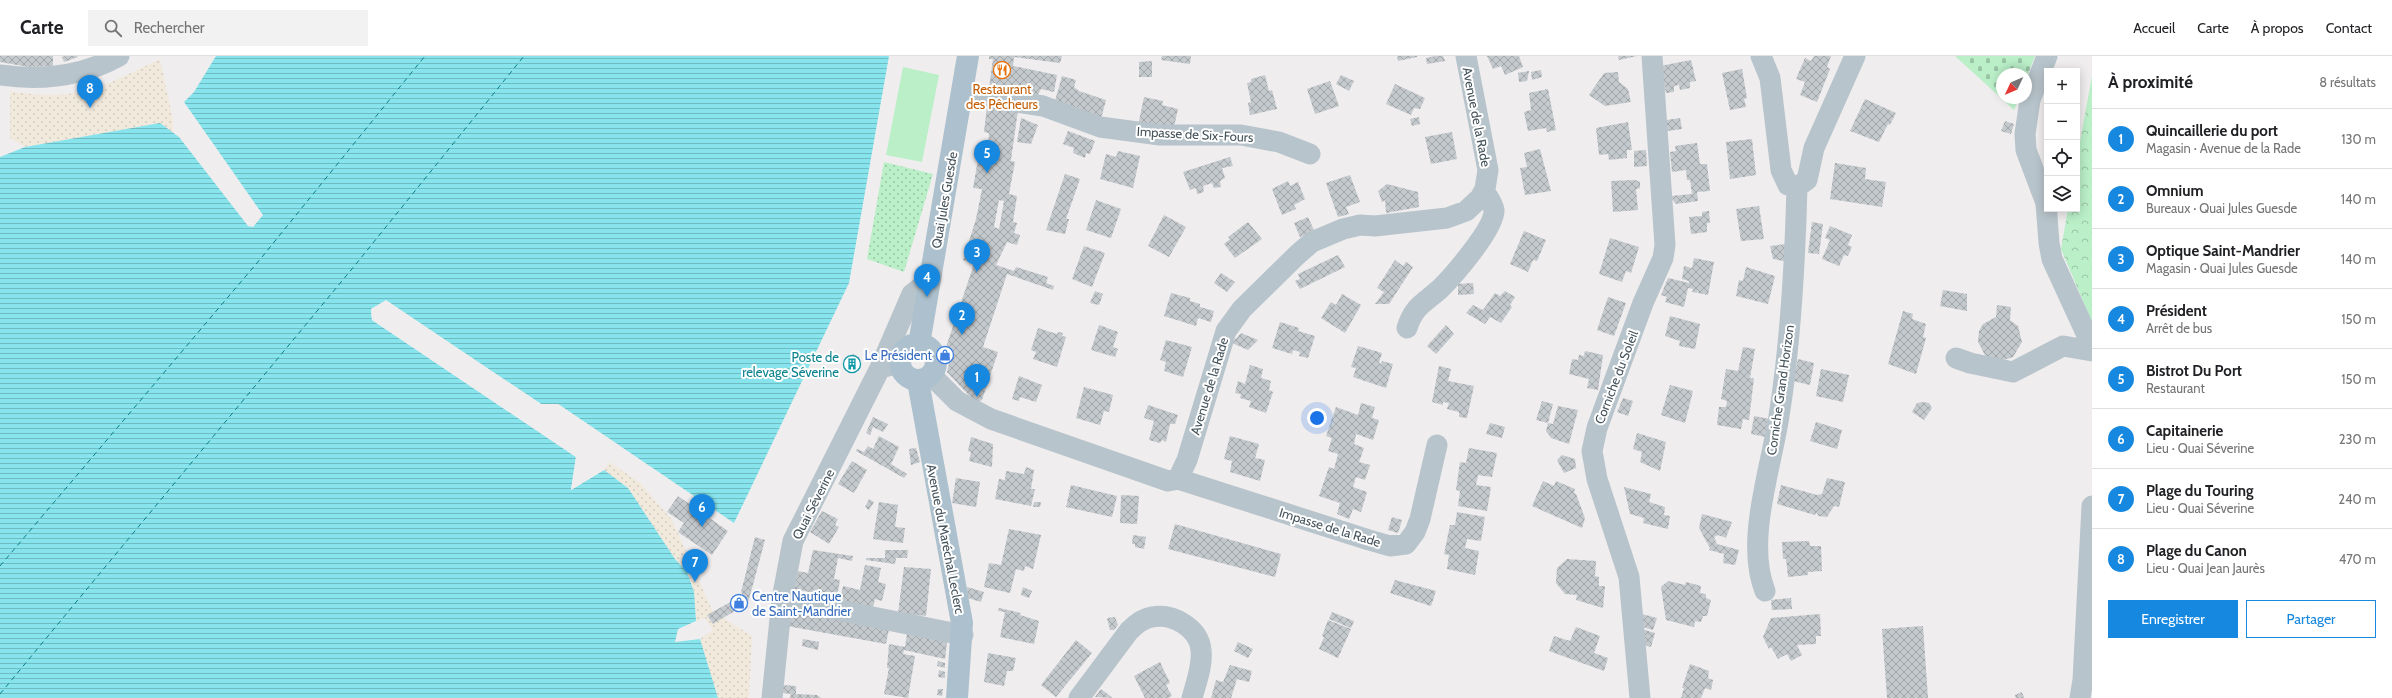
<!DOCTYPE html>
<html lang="fr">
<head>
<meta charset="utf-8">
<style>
	body { margin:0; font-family:Cabin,sans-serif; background:#f2f2f2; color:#202124 }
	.controls { position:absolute; right:12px; top:12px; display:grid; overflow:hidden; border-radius:0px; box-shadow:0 2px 10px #0003 }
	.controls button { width:36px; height:36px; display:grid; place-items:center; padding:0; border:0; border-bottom:1px solid #e0e0e0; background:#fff; color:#202124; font:20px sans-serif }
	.compass { position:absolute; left:1996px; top:12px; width:36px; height:36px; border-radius:50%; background:#fff; box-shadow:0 2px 10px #0003; rotate:226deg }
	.you { position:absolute; left:1317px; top:362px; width:14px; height:14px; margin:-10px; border:3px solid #fff; border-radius:50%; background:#1a73e8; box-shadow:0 0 0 6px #1a73e833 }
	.badge { display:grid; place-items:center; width:26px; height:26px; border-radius:50%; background:#1788e0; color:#fff; font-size:13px; font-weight:700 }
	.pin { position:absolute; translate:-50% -33px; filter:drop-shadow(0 1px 2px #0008) }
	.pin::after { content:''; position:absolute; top:21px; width:14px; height:12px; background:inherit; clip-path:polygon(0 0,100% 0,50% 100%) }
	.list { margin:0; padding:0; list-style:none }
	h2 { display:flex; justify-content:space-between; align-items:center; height:52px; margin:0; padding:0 16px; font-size:17px }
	h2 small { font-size:13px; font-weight:400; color:#757577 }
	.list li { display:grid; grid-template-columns:26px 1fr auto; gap:12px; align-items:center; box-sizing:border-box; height:60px; padding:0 16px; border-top:1px solid #e0e0e0 }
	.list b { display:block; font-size:15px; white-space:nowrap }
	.list p { margin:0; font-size:13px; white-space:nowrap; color:#757577 }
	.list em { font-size:13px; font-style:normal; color:#757577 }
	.actions { display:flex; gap:8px; padding:12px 16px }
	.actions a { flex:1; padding:9px 0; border:1px solid #1788e0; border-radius:0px; text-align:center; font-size:14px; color:#1788e0 }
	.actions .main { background:#1788e0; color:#fff }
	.icon { flex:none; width:22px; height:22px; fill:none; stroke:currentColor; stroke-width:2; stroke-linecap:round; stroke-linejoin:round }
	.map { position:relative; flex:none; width:2092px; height:642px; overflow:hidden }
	header { display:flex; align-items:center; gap:24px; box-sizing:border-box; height:56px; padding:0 20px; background:#fff; border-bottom:1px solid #e0e0e0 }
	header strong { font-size:19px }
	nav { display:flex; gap:22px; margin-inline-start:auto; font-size:14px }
	.search { width:280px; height:36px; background:#f2f2f2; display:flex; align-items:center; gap:10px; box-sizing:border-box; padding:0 14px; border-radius:0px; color:#757577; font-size:15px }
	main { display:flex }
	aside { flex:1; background:#fff }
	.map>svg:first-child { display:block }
</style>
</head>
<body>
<header>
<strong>Carte</strong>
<div class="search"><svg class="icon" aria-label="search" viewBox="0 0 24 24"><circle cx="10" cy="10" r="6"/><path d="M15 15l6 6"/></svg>Rechercher</div>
<nav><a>Accueil</a><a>Carte</a><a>À propos</a><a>Contact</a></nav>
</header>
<main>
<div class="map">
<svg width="2092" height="642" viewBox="0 0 2092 642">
	<defs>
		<pattern id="forest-crowns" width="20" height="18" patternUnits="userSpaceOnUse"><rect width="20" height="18" fill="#baefc8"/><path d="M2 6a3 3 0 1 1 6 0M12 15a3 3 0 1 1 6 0" fill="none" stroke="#99c4a5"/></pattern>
		<pattern id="sand-dots" width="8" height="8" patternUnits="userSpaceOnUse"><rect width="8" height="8" fill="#f2e9dd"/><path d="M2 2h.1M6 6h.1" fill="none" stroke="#d1cac0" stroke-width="1.8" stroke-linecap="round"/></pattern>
		<pattern id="cemetery-stones" width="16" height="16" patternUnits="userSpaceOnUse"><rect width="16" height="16" fill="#baefc8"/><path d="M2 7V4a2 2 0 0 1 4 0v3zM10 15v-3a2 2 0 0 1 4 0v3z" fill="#99c4a5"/></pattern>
		<pattern id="garden-dots" width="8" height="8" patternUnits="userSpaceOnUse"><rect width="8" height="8" fill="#baefc8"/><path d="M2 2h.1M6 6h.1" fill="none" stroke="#99c4a5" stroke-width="1.8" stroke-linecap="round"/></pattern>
		<pattern id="water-rules" width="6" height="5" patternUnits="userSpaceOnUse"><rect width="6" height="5" fill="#87e4ec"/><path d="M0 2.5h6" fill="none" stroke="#70bbc2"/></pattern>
		<pattern id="building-cross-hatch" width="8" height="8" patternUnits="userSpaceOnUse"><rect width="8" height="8" fill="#c4c9cd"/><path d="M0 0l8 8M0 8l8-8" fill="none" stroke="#a1a6a9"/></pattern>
	</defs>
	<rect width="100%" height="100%" fill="#f0edee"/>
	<path fill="url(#forest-crowns)" d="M2092 20V266L2061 193 2068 153H2077V102Z"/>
	<path fill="url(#sand-dots)" d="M160 3 173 64V78L160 67 25 91 10 82V35C76 47 102 31 160 3Z
		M610 406 640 427 672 464 713 556 707 560 713 568 723 562 752 580 749 642H718L700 583 713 574 705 562 696 565 694 536 687 516 675 503 628 432 604 414Z"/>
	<path fill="url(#cemetery-stones)" d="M1955 0H2035L2026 23V18H2002V42H2019L2014 54Z"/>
	<path fill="url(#garden-dots)" d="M884 106 933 118 904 216 867 203Z"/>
	<path fill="#baefc8" d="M903 11 939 19 922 106 886 99Z"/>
	<path fill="url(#water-rules)" d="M216 0H889L849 227 734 467 558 348H541L386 245 371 253 372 264 576 401 571 434 604 414 628 432 675 503 687 516 694 536 696 565 678 573 675 586 700 583 718 642H0V101L25 91 160 67 179 81 248 170 253 171 263 159 184 46 194 36Z"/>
	<path fill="#f0edee" d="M386 244 541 348H558L620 390 619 392 557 350 540 349 386 247 373 254V262L577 399 573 430 605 413 604 414 571 434 576 401 372 264 371 253Z"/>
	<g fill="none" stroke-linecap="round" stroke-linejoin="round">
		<path stroke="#0c7f8a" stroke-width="1" stroke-dasharray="5 4" stroke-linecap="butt" d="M0 510 262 201 425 0
			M0 638 356 208 524 0"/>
	</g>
	<path fill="url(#building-cross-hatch)" fill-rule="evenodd" d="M0 0H53V10L29 11 0 6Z
		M65 0H77L78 1 64 6 62 1Z
		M989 0H1062L1060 7 1014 1 1013 10 1057 19 1054 36 1041 33 1037 41 1033 40 1034 37 1028 36 1027 45 989 32 993 3H989Z
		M1162 0H1191L1190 8 1161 4Z
		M1397 0H1417V1L1398 5Z
		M1435 0H1443L1445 5 1427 8 1426 2Z
		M1487 0H1519L1523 11 1505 19 1501 10 1493 13Z
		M1618 0H1637L1619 4Z
		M1814 0H1831L1827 11 1830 13 1817 46 1800 39 1805 26 1796 23 1805 2 1811 5Z
		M1691 4 1696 25 1690 26V32L1680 34 1679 29 1674 30V36L1666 37 1660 10Z
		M1152 5V21H1139V6Z
		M1742 13 1747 42 1744 43 1746 51 1730 54 1722 17Z
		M1541 14 1542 21 1532 24 1531 16Z
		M1529 15 1527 25 1519 26 1518 17Z
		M1618 16 1619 26 1628 33 1631 46 1605 50 1589 39 1604 17Z
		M1265 19 1269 35 1272 34 1277 53 1250 59 1248 47 1251 46 1247 27 1251 26V23Z
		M1341 19 1354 25 1349 35 1336 28Z
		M1062 20 1076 24 1074 31 1079 35 1106 44 1101 63 1055 45Z
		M1330 25 1339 50 1315 58 1307 33Z
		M1395 28 1425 42 1420 53 1414 52 1411 59 1386 48Z
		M1548 33 1556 74 1547 76 1546 72 1528 75 1524 56 1531 54 1529 37Z
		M1144 41 1163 45 1162 49 1178 53 1173 75 1138 70Z
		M1865 43 1896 57 1890 69 1888 68 1879 86 1850 75Z
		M987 50 1018 54 1011 104H1009L1015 106 1009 138 1017 140 1013 166 1017 167 1014 177 1020 179 1017 189 1007 186 996 209 1014 215 1016 211 1048 221 1046 227 1054 230 1053 234 1007 218 983 291 998 296 982 344 976 347 947 316 950 303 943 300 974 208 963 204 976 163 982 133 973 132 979 98 987 99 989 77 984 76ZM999 144 1004 145 999 173 994 171Z
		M1419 61 1420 68 1412 70 1410 63Z
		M1021 62 1038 69 1031 88 1017 86Z
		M1680 62 1682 73 1661 76 1660 65Z
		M2005 65 2014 68 2011 78 2001 75Z
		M1628 66 1632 94H1627V102L1609 104 1608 98 1599 99 1596 72Z
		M1068 75 1095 85 1090 98 1086 97 1085 102 1073 97 1074 92 1063 88Z
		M1452 76 1457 103 1431 108 1425 81Z
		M1752 83 1756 119 1730 123 1726 86Z
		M1697 87 1700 108H1707L1710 135 1697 136 1698 145 1676 148 1668 138 1671 140 1692 138 1690 124H1687L1686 114 1672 116 1670 96 1676 95 1675 90Z
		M1540 93 1551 135 1525 139 1520 112 1527 111 1524 97Z
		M1646 94 1647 110 1634 111V95Z
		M1118 95 1140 100 1133 132 1100 123 1106 98 1116 101Z
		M1230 101 1233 110 1222 112 1225 122 1220 125 1221 131 1214 132 1212 127 1203 130 1204 136 1197 138 1196 132 1190 134 1183 116Z
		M1835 107 1866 112 1865 123 1886 126 1882 151 1830 143Z
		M1065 118 1080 123 1066 163H1069L1065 178 1046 174Z
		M1350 119 1360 146 1346 151 1349 158 1338 161 1326 127Z
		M1635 124 1640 126V132L1636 133 1638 154 1613 156 1611 125Z
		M1288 125 1290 130 1298 126 1305 143 1294 149 1296 153 1282 159 1272 133Z
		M1387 128 1418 136 1419 151 1386 157 1385 144 1382 146 1378 135Z
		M1096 144 1121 153 1111 182 1086 174Z
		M1759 150 1764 183 1741 185 1736 153Z
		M1709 155 1710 167H1707V176L1691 178 1689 161 1702 160V156Z
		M1164 159 1186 171 1169 201 1148 190Z
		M1308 161 1314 174 1300 181 1294 167Z
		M1248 166 1262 183 1235 202 1224 188 1230 183 1228 181Z
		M1812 166 1823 168 1819 198 1808 197Z
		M1830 170 1852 179 1848 189 1852 191 1848 200 1844 199 1839 210 1822 203 1830 184 1825 182Z
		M1524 175 1546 184 1537 205 1533 204 1528 216 1510 208Z
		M1610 182 1639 191 1631 217 1626 215 1622 226 1599 218Z
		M1785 188 1789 206 1773 203 1770 190Z
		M1084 190 1105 197 1092 231 1072 223Z
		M1338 199 1345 211 1300 233 1295 225 1300 223 1298 218Z
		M1694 202 1714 206 1708 239 1698 237 1697 234V237L1692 236 1693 233 1688 232 1684 251 1665 246 1667 241 1661 239 1668 222 1689 227V225L1682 223 1684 210 1692 212Z
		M1395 204 1403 210 1406 206 1413 211 1389 248H1375L1384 236 1377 232Z
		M1746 211 1775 220 1768 248 1736 240 1739 224 1743 225Z
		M1221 217 1235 226 1227 236 1214 227Z
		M1473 227 1474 238 1458 239V228Z
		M1943 234 1967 238V255L1940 250Z
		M1095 235 1103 238 1099 249 1090 247Z
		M1505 235 1515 241 1510 249 1512 251 1501 267 1490 261 1485 268 1466 257 1473 249 1483 254 1495 237 1500 240Z
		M1171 237 1190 242V245L1200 248V251L1214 255 1211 266 1198 262 1196 270 1164 260Z
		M1342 238 1361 249 1345 277 1321 262 1331 246 1336 249Z
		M1608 241 1626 247 1614 280 1597 274Z
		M1997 249 2011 251 2010 264 2018 270 2022 286 2013 301 2004 304 1986 301 1978 286 1979 275 1983 268 1996 261Z
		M1903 255 1913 258 1912 263 1926 268 1923 281 1926 282 1916 318 1888 308Z
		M1670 260 1700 268 1695 293 1679 290 1680 285 1665 280Z
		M1280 266 1299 272 1298 275 1315 280 1308 302 1299 300 1300 296 1293 294 1292 298 1272 292Z
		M1099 269 1118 276 1113 291 1118 293 1115 301 1091 294Z
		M1446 269 1454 278 1436 298 1427 290Z
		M1038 272 1057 278 1058 276 1063 277 1062 280 1066 281 1057 311 1033 303 1036 296 1031 294Z
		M1241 277 1258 284 1248 294 1232 287Z
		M1166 284 1192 291 1183 321 1164 315 1166 306 1160 304Z
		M1358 290 1382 297 1379 307 1381 308 1382 305 1393 308 1386 332 1353 321 1356 312 1351 311Z
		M1743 291 1755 293 1750 322H1754L1749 364 1743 363 1741 373 1717 369 1719 351H1726L1727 345 1721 343 1726 313 1738 315Z
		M1585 295 1603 299 1598 334 1587 332 1589 323 1569 318 1572 303 1578 304 1579 299 1584 300Z
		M853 298 860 302 852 317 844 313Z
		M1798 303 1814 307 1810 329 1793 325Z
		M1250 309 1263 313 1261 322 1271 325 1269 334 1273 336 1266 357 1249 351 1251 345 1240 342 1241 338 1235 337 1238 325 1245 328Z
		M1439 310 1451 313 1448 325 1474 330 1467 362 1459 361V356L1447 353 1449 347 1443 346V349L1432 346Z
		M1821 313 1849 319 1843 346 1816 340Z
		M1019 320 1042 329 1036 346 1020 341 1019 345 1012 343Z
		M1670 329 1693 335 1685 367 1661 359Z
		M1084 331 1113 339 1109 356 1104 355 1100 369 1076 362Z
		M1623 342 1633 345 1628 360 1617 356Z
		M1542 345 1553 348 1548 367 1536 364Z
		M1923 346 1929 347 1932 352 1924 364 1912 356 1917 347Z
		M1361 347 1375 351 1372 362 1379 364 1373 384 1356 378 1354 388 1364 392 1359 406 1370 409 1365 424 1356 421 1353 431 1367 436 1361 456 1353 453 1349 463 1337 458 1340 447 1319 440 1329 411 1334 413 1338 398 1328 395 1332 382 1326 380 1336 351 1358 359Z
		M1148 349 1178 359 1175 368H1170L1166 386 1162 384 1160 387 1149 384 1154 365 1144 362Z
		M1558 350 1578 354 1569 388 1551 382 1546 375 1548 367 1553 368Z
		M1754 360 1770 363 1766 381 1751 378Z
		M873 361 888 368 883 376 873 371 870 379 866 377Z
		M1816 366 1842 374 1837 393 1810 385Z
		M1490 367 1505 371 1502 382 1486 378Z
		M1637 377 1666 386 1660 415 1640 406 1642 396 1633 393Z
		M879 380 899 391 891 408 907 418 904 422 856 395 857 393 864 396 868 390 873 393Z
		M1230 380 1259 388 1255 402 1265 404 1260 425 1230 416 1232 405 1224 403Z
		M971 381 993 388 992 411 969 405 971 396 968 395Z
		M916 392 920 406 911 409 909 393Z
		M1469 392 1497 397 1492 421 1478 419 1476 429 1491 431 1487 455 1458 450 1460 435 1456 434 1460 406 1466 407Z
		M1562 399 1575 403 1576 412 1564 417 1557 404Z
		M852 405 867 414 854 437 838 428Z
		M1026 411 1034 414 1031 433H1035L1031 450 995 443 999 423 1005 424 1006 415 1024 418Z
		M956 422 980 426 976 451 952 447Z
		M1827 422 1845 426 1839 451 1834 450 1827 461 1818 460 1817 456 1815 459 1777 448 1781 429 1817 439 1822 438Z
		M1543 425 1554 430 1556 425 1575 433 1574 437 1576 438 1585 462 1582 472 1532 450Z
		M1071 429 1117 440 1112 461 1066 451Z
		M1624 431 1651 438 1649 446 1665 451 1664 459 1670 460 1668 473 1643 467 1644 462 1630 458Z
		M1121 439 1139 440 1137 468 1120 467Z
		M678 440 728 475 712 499 678 476 684 467 667 456Z
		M869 443 874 446 869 454 865 451Z
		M879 446 898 449 895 471 905 472 903 487 873 483Z
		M1034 446H1041L1040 451H1033Z
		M822 455 838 463 835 469 839 471 829 488 810 476Z
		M1457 456 1485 461 1481 485 1467 483 1465 492 1479 495 1475 519 1447 513 1449 499 1444 498 1450 469H1455Z
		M1702 458 1732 466 1726 482 1718 479 1714 481 1717 488 1739 494 1735 509 1723 507 1724 498 1709 494 1710 492 1699 472Z
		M1392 461 1402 464 1398 477 1388 474Z
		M1175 468 1281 498 1275 521 1168 493Z
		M1009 473 1041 479 1033 513 1025 510 1024 515 1016 513 1010 537 984 531 989 507 1001 509Z
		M1133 479 1146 481 1144 493 1135 491V488H1132Z
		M755 481 765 484 748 547 713 568 707 559 743 539 741 536Z
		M1809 485 1810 490H1821L1822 515 1808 516V519L1788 521 1786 503H1783L1782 486Z
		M813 494 853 500 852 505 838 502 834 523 840 524 837 541 825 539 823 549 817 548 820 538 794 533 798 515 808 517Z
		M885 494H908L907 502H896L895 508 866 504V502H885Z
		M1567 503 1596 505 1595 520 1599 521V530H1605L1603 552 1576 544 1577 539 1565 538 1556 527 1557 512Z
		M865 509 881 512 878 526 886 528 882 545 875 543 872 556 839 548 843 530 860 534Z
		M904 511 931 513 926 560 898 557Z
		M1395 524 1436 535 1431 550 1390 537Z
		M1668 525 1685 529 1686 526 1701 530 1700 537 1706 538V542L1711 544 1707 560H1703L1701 566 1695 565 1694 571 1666 564 1661 531Z
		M967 531 984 536 981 546 968 542Z
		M1023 531 1032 535 1029 542 1021 539Z
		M1791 542 1792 553 1772 554 1771 544Z
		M999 552 1021 557 1020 559 1039 565 1034 588 1000 581 1005 556 998 555Z
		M790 555 890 568 886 588 787 570Z
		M1332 556 1354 565 1351 572 1329 563Z
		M1642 558 1657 562 1653 574 1639 570Z
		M1820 558 1821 580H1816V588L1797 589 1802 599 1791 605 1787 598 1778 603 1771 591 1769 593 1763 581 1771 562Z
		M1115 561 1118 569 1114 574H1110L1107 562Z
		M1328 564 1351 573 1338 602 1319 593 1324 581 1322 580Z
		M1923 570 1928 642H1887L1882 573Z
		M908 571 948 579 945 603 904 594 903 598 915 600 908 642 884 638 889 612H887L889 588 905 591Z
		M1576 571 1600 580 1594 597 1608 602 1604 615 1549 595 1554 580 1570 585Z
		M1638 572 1655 577 1651 591 1639 588Z
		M803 583 819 586 818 594 802 590Z
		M1076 584 1092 597 1056 641 1041 629Z
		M1238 586 1253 593 1248 602 1234 595Z
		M988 597 1016 602 1013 615H1007L1004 630 984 626Z
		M938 605 945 607V612L937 610Z
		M1160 606 1170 627 1166 629 1172 640 1168 642H1145L1134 620Z
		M1690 608 1709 615 1708 622 1713 624 1711 634 1705 632 1701 642H1681L1684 632H1682Z
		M1230 609 1252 615 1249 626 1237 623 1231 642H1211L1216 624 1223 626Z
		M939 614 945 616V622L938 621Z
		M783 629 796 630V638L817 639 821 642H790L791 638 782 637Z
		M938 633H943L942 640 937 639Z
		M1101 633 1113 642 1095 641Z
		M2022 636 2024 642H2016L2015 639Z"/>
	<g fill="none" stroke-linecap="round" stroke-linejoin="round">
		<path stroke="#b8c4cb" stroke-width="21" d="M1761 0 1770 22 1781 114 1788 129 1797 131 1807 124 1814 92 1855 0
			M2047 0 2030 44 2025 78 2026 94 2046 147 2049 187 2052 203 2092 290
			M0 19C42 25 81 21 119 0
			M962 38 1043 50 1100 71 1160 79H1241L1279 86 1310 98
			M1407 272C1414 250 1424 247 1440 233 1453 220 1495 172 1494 154 1493 147 1488 141 1484 135
			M1956 302 1970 307 2013 316 2063 290 2092 295
			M880 312 912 238 930 224
			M937 325 957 345 991 363 1168 425 1178 423 1187 404 1226 275 1242 253 1297 199 1312 186 1343 173 1360 169 1375 170 1447 162 1466 155 1480 142 1485 133 1488 114 1466 0
			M1178 423 1369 484 1390 490 1406 488 1415 476 1420 463 1437 389
			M1765 535C1745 485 1771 413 1779 360 1791 285 1795 208 1797 131
			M782 543 963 579
			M772 642 782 543 793 485 880 312 899 307
			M1079 642 1129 575C1135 569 1143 562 1152 561 1173 557 1199 572 1201 594 1203 609 1196 627 1192 642
			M1640 642 1629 521 1597 423 1592 395 1597 372 1643 247 1663 202 1665 189 1652 0
			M2080 642 2083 624 2092 450"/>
		<path stroke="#acc1cd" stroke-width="22" d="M900 306a18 18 0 1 1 36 0a18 18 0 1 1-36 0Z
			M919 288 968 0
			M918 325 962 567 957 642"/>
	</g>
	<defs>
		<g id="restaurant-ring" transform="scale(0.9)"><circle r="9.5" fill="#fff" stroke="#e8710a" stroke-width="1.5"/><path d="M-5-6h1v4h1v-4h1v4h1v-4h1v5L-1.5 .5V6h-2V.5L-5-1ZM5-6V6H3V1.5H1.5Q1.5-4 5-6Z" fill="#e8710a"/></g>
		<g id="shop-ring" transform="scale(0.9)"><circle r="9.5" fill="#fff" stroke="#3f7fe0" stroke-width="1.5"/><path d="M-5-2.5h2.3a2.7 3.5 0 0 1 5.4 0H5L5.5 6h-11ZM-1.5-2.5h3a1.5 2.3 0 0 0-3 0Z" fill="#3f7fe0"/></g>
		<g id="building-ring" transform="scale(0.9)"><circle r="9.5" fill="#fff" stroke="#0f9aa8" stroke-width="1.5"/><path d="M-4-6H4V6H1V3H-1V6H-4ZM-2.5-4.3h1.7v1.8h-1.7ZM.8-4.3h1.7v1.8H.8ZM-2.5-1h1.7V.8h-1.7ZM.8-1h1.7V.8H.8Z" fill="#0f9aa8"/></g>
	</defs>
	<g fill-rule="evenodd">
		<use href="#restaurant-ring" x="1002" y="14"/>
		<use href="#shop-ring" x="945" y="299"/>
		<use href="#building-ring" x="852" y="308"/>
		<use href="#shop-ring" x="739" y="547"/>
	</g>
	<g text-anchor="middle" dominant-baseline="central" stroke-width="4" stroke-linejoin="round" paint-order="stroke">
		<g font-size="13" fill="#c56008" stroke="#fff">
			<text x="1002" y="33">Restaurant<tspan x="1002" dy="15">des Pêcheurs</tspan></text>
		</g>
		<g font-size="13" fill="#45535b" stroke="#fff">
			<text transform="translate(1477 61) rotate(79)">Avenue de la Rade</text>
			<text transform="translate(1195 78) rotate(3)">Impasse de Six-Fours</text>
			<text transform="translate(944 144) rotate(-80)">Quai Jules Guesde</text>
			<text transform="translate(1616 321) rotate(-69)">Corniche du Soleil</text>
			<text transform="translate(1209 330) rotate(-73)">Avenue de la Rade</text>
			<text transform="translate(1780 334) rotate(-82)">Corniche Grand Horizon</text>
			<text transform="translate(813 448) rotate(-63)">Quai Séverine</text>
			<text transform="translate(1330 471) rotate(17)">Impasse de la Rade</text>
			<text transform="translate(946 483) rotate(79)">Avenue du Maréchal Leclerc</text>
		</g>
		<g font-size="13" fill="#366cbe" stroke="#fff" text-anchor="end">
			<text x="932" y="299">Le Président</text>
			<text x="752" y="540" text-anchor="start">Centre Nautique<tspan x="752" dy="15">de Saint-Mandrier</tspan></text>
		</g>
		<g font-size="13" fill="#0d838f" stroke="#fff" text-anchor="end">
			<text x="839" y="301">Poste de<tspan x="839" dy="15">relevage Séverine</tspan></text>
		</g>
	</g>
</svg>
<div class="controls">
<button>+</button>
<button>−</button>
<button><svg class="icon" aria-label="locate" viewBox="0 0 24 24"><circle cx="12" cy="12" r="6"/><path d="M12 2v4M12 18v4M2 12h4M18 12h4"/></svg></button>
<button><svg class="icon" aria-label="layers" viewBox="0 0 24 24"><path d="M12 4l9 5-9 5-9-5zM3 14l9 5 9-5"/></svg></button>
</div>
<svg class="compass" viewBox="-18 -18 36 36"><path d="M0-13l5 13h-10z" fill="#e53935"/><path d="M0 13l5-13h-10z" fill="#757577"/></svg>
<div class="you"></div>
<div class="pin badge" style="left:977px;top:341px">1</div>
<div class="pin badge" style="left:962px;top:279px">2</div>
<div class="pin badge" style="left:977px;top:216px">3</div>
<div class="pin badge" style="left:927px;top:241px">4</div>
<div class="pin badge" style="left:987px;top:117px">5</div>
<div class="pin badge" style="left:702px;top:471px">6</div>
<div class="pin badge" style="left:695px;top:526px">7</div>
<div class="pin badge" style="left:90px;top:52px">8</div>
</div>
<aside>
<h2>À proximité<small>8 résultats</small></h2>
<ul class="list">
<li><span class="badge">1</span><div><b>Quincaillerie du port</b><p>Magasin · Avenue de la Rade</p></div><em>130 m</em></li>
<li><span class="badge">2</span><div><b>Omnium</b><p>Bureaux · Quai Jules Guesde</p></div><em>140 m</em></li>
<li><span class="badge">3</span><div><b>Optique Saint-Mandrier</b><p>Magasin · Quai Jules Guesde</p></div><em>140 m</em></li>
<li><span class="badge">4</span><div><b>Président</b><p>Arrêt de bus</p></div><em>150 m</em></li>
<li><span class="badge">5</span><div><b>Bistrot Du Port</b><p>Restaurant</p></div><em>150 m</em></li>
<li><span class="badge">6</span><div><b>Capitainerie</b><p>Lieu · Quai Séverine</p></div><em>230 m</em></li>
<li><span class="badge">7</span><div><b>Plage du Touring</b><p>Lieu · Quai Séverine</p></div><em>240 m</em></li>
<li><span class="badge">8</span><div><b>Plage du Canon</b><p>Lieu · Quai Jean Jaurès</p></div><em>470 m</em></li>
</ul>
<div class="actions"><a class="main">Enregistrer</a><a>Partager</a></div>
</aside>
</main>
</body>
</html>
